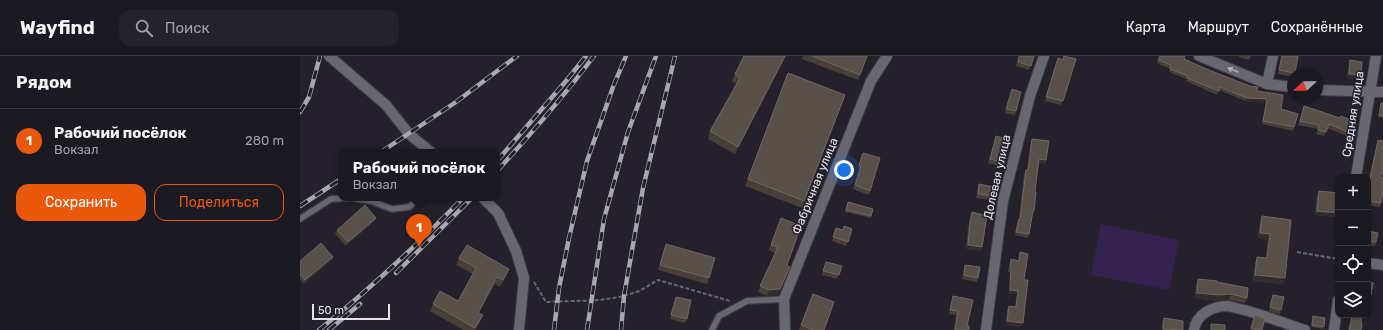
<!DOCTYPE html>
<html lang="ru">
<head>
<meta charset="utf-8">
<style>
	body { margin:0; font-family:Rubik,sans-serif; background:#24222a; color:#f1f3f6 }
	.controls { position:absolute; right:12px; bottom:12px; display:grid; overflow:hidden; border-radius:8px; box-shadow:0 1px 3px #0004 }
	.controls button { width:36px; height:36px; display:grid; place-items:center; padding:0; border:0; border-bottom:1px solid #393840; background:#1b1922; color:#f1f3f6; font:20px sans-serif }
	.compass { position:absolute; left:987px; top:12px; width:36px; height:36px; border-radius:50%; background:#1b1922; box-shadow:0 1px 3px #0004; rotate:248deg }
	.scale { position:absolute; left:12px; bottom:10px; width:78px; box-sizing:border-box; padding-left:4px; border:2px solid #e4e1ea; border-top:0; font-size:11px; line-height:14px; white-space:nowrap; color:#e4e1ea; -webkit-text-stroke:3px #24212d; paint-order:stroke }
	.you { position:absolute; left:544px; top:114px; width:14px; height:14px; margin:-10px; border:3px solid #fff; border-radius:50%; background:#1a73e8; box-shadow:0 0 0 6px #1a73e833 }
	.badge { display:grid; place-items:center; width:26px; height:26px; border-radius:50%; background:#ea580c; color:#fff; font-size:13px; font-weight:700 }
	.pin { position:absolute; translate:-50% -33px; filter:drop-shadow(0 1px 2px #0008) }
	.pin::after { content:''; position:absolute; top:21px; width:14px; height:12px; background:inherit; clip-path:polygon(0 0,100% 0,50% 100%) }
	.popup { position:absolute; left:38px; top:93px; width:162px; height:52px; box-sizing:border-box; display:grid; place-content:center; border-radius:8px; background:#1b1922; filter:drop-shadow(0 1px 3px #0005); font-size:13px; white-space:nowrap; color:#a0a0a5 }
	.popup b { font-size:15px; color:#f1f3f6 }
	.popup::after { content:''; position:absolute; left:50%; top:100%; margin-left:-8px; border:8px solid transparent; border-top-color:#1b1922 }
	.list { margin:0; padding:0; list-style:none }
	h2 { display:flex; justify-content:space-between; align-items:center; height:52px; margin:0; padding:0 16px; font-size:17px }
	h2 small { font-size:13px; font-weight:400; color:#a0a0a5 }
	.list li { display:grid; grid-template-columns:26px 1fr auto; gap:12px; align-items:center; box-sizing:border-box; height:64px; padding:0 16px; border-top:1px solid #393840 }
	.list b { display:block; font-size:15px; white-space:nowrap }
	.list p { margin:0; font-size:13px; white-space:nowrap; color:#a0a0a5 }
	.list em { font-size:13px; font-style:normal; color:#a0a0a5 }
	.actions { display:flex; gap:8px; padding:12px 16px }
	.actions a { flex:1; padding:9px 0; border:1px solid #ea580c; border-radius:12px; text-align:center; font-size:14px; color:#ea580c }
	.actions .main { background:#ea580c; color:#fff }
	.icon { flex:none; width:22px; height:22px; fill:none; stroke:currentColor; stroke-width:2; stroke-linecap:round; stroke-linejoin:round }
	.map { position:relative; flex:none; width:1083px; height:274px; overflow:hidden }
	header { display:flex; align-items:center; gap:24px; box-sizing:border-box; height:56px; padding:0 20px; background:#1b1922; border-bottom:1px solid #393840 }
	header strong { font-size:19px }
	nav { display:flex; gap:22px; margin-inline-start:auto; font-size:14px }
	.search { width:280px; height:36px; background:#24222a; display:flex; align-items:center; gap:10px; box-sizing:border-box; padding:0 14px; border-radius:12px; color:#a0a0a5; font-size:15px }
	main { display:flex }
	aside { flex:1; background:#1b1922 }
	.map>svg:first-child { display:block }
</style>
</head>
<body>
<header>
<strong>Wayfind</strong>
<div class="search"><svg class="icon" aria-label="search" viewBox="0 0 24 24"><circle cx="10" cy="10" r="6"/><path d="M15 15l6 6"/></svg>Поиск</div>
<nav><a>Карта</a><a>Маршрут</a><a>Сохранённые</a></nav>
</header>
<main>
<aside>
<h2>Рядом<small></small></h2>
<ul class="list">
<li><span class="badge">1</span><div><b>Рабочий посёлок</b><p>Вокзал</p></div><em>280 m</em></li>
</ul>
<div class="actions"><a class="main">Сохранить</a><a>Поделиться</a></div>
</aside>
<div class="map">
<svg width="1083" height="274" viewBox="0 0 1083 274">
	<rect width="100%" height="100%" fill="#24212d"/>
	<path fill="#332250" d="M801 168 879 184 869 234 791 219Z"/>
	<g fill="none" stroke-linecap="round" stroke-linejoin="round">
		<g stroke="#3f3c47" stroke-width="8">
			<path id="lane" d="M52 142 71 145 92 153 109 151 119 142
				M0 163 31 143 49 142
				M412 274 419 260 447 245 484 243"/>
		</g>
		<g stroke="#3f3c47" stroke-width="12">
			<path id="street" d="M29 0 86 49 109 78 131 96
				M899 0 967 28 993 31
				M967 28 973 0
				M1017 34 1083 36
				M1056 121 1076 0
				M183 142 198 157 216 195 224 222 219 274
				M1068 207 1083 209
				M485 274 484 243 571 25 587 0
				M686 274 703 145 730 40 744 0
				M894 274C896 258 913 250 928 250 932 251 936 252 940 253 962 258 983 267 1005 274
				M1034 274 1038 244"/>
		</g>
		<path stroke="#696671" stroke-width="2" stroke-dasharray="4 2" stroke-linecap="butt" d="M997 196 1038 203
			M234 226 246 246C275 244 305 247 333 237 342 235 350 228 358 224L430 245"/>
		<use href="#lane" stroke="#69676d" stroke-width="5.5"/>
		<use href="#street" stroke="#69676d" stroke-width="10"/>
		<g stroke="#a9a6b0" stroke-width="4.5">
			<path id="rail" d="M0 56 9 41 20 0
				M81 96 156 46 217 0
				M197 105 266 25 286 0
				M197 115C231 78 264 40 294 0
				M0 150 41 123
				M96 217 172 142
				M19 274C70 233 117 189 163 142
				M29 274 60 248
				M254 274 259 232 269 182 287 105 313 31 326 0
				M287 274 304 163 328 76 356 0
				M321 274 324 240 343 132 375 0"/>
		</g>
		<use href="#rail" stroke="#24212d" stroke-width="3" stroke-dasharray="9" stroke-linecap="butt"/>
	</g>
	<path fill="#483f36" d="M444 0H486L435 98 408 83 410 75 437 28 432 25 435 18Z
		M503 0H567L558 24 502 3Z
		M719 0H734L729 14 716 10Z
		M860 0 884 3 957 35 981 53 998 58 993 75 962 68 966 47 945 45 919 34 917 39 886 25 887 23 869 16 870 13 857 7Z
		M939 0H951L949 4 939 1Z
		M981 0H998L995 17V18H993V21L978 18Z
		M758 2 763 4 776 3 761 49 745 45Z
		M1050 4 1060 23 1047 22 1049 8Z
		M488 17 545 39 502 152 445 130Z
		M712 33 716 55 715 59 705 57Z
		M1004 50 1040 62 1055 66 1049 81 1027 72 1024 80 1016 78 1018 73 998 69Z
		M696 80 700 106 699 110 688 107Z
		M732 83 746 104 745 108 739 107 735 135 734 155 732 159 729 178 728 182 715 179 717 167 719 163 724 118 726 114H727L731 86Z
		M1078 84 1081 122V147L1080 151 1068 149V141L1069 134H1068L1069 122Z
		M563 97 580 102 569 139 553 133 560 114 558 113Z
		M679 128 691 140 690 144 676 142 678 132Z
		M1019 135 1037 161 1015 159 1017 139Z
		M548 146 573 153 571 162 545 156Z
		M672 156 682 191 681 195 666 193 668 171Z
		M962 160 991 164 983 228 953 225 955 207 957 201 966 202 968 184 958 182 960 166Z
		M76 162 74 166 46 190 35 178 37 174Z
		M481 162 488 216 478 239 467 240 458 236 475 197 469 194Z
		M536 172 543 174 552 173 546 190 532 185Z
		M1068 175 1076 186 1075 190 1068 189Z
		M366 188 409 222 407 228 358 214Z
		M720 196 724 224 721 271 706 269 707 254 709 250 715 251 717 238H709L710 216H708L710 207 711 203 718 205Z
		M33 201 32 204 4 228 0 224V205Z
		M159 202 209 213 206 220 200 231 195 228 179 257 180 266 176 274H163L130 255 133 248 158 245 173 218 156 209Z
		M526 206 542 210 537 223 522 219Z
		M665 209 678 222 677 226 662 223 664 213Z
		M898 223 917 226 947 242 945 247 929 244 917 245 895 242 896 229Z
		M513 238 524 274H499Z
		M973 239 981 254 980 258 969 255Z
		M653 240 667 270 669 274H654L656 259 649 258Z
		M376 241 387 263 385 267 370 263Z
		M955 259 962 274H950Z
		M1013 260 1024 271 1023 273 1011 271Z
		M864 262 883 274H862V266Z"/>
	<path fill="#322c2a" d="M485 0H486L435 98 438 91Z
		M1049 18 1061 19 1060 23 1047 22Z
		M947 42 967 43 966 47 945 45Z
		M1079 60H1083V62H1079Z
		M739 103 746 104 745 108 738 107Z
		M1017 155 1038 157V158L1037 161 1015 159Z
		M76 162 74 166 46 190 48 186Z
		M960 177 970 178 968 184 958 182Z
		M668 189 682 191 681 195 666 193Z
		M33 201 32 204 4 228 5 224Z
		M490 211 478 239 467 240 469 234Z
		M209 213 206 220 200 231 203 224Z
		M955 219 985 222 983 228 953 225Z
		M197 221 195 228 175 264 178 257Z
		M710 234 718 235 717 238H709Z
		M897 237 931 238 929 244 917 245 895 242Z
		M1068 239H1071L1070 243H1068Z
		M183 259 180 266 176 274H175Z
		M707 265 723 267 721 271 706 269Z"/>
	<path fill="#595149" stroke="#6e6762" d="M444 0H485L438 91 410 75 440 22 435 18Z
		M512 0H567L560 19Z
		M719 0H734L731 10 718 6Z
		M764 0 776 3 763 45 746 41 758 2 763 4Z
		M860 0H883L885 1 884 3 909 14 950 30 958 31 957 35 983 39 981 53 998 58 994 71 963 65 967 43 947 42 920 31 919 35 887 22 888 20 870 13 871 9 858 4Z
		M982 0H998L995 17 979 14Z
		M1050 4 1062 6 1061 19 1049 18Z
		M488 17 545 39 504 145 448 123Z
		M712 33 721 36 716 55 706 53Z
		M1081 47H1083V60H1079Z
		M1004 50 1040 62 1041 60 1055 66 1050 77 1029 68 1026 76 1018 74 1019 69 1000 65Z
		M696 80 707 83 700 106 690 103Z
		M732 83 749 85 746 104 739 103 735 135 736 136 734 155H733L729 178 716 176 719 163 720 164 726 114H728Z
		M1078 84 1083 85V114L1081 122H1083V136L1081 147 1068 145 1070 131 1069 130 1071 118Z
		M563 97 580 102 570 135 555 129 561 110 559 109Z
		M679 128 693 131 691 140 678 138Z
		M1019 135 1038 137V157L1017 155Z
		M548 146 573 153 571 160 546 154Z
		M65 149 76 162 48 186 37 174Z
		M672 156 687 160 682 191 668 189 670 167Z
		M962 160 991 164 985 222 955 219 957 201 967 202 970 178 960 177Z
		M481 162 501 170 487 209 490 211 480 233 469 234 460 230 478 191 471 189Z
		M544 170 552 173 548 186 533 181 536 172 543 174Z
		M1068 175 1078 177 1076 186 1068 185Z
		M21 187 33 201 5 224 0 218V205Z
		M366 188 415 202 409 222 360 209Z
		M167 189 209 213 203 224 197 221 178 257 183 259 175 272 133 248 140 235 158 245 176 212 159 202Z
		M720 196 728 198 724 224H728L723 267 707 265 709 250 716 251 718 235 710 234 711 212H710L711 203 719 205Z
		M526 206 542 210 539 219 523 215Z
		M665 209 680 211 678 222 664 219Z
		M898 223 917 225V226L948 232 947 242 931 238 919 239 897 237Z
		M1068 226 1073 227 1071 239H1068Z
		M513 238 534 246 524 274H514L501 269Z
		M973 239 984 241 981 254 970 251Z
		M653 240 673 244 667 270H669V274H655L658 255 650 254Z
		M376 241 391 244 387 263 371 259Z
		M955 259 965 263 962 274 951 272Z
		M1052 259H1062L1061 267 1062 268 1061 274H1049L1051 265Z
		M1013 260 1025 262 1024 271 1012 269Z
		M864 262 883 265V274L863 273Z
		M911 268 925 269V274H911Z"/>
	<defs><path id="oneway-solid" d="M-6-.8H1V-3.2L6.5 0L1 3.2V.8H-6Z"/></defs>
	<use fill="#b3b0b8" href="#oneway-solid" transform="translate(933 14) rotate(-158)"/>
	<g text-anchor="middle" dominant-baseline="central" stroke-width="3" stroke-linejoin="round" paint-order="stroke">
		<g font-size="12" fill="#e4e1ea" stroke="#24212d">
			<text transform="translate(1053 58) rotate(-81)">Средняя улица</text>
			<text transform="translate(697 121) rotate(-77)">Долевая улица</text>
			<text transform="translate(515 130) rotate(-68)">Фабричная улица</text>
		</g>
	</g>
</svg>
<div class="controls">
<button>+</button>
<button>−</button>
<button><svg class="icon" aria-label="locate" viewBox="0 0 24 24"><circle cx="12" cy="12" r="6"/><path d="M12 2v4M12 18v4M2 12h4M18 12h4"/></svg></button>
<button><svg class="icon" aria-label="layers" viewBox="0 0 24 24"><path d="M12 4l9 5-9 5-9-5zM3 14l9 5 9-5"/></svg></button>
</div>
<svg class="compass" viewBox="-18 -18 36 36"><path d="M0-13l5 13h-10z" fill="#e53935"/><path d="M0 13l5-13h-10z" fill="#a0a0a5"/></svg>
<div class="scale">50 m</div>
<div class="you"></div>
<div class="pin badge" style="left:119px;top:191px">1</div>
<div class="popup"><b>Рабочий посёлок</b>Вокзал</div>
</div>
</main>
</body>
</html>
